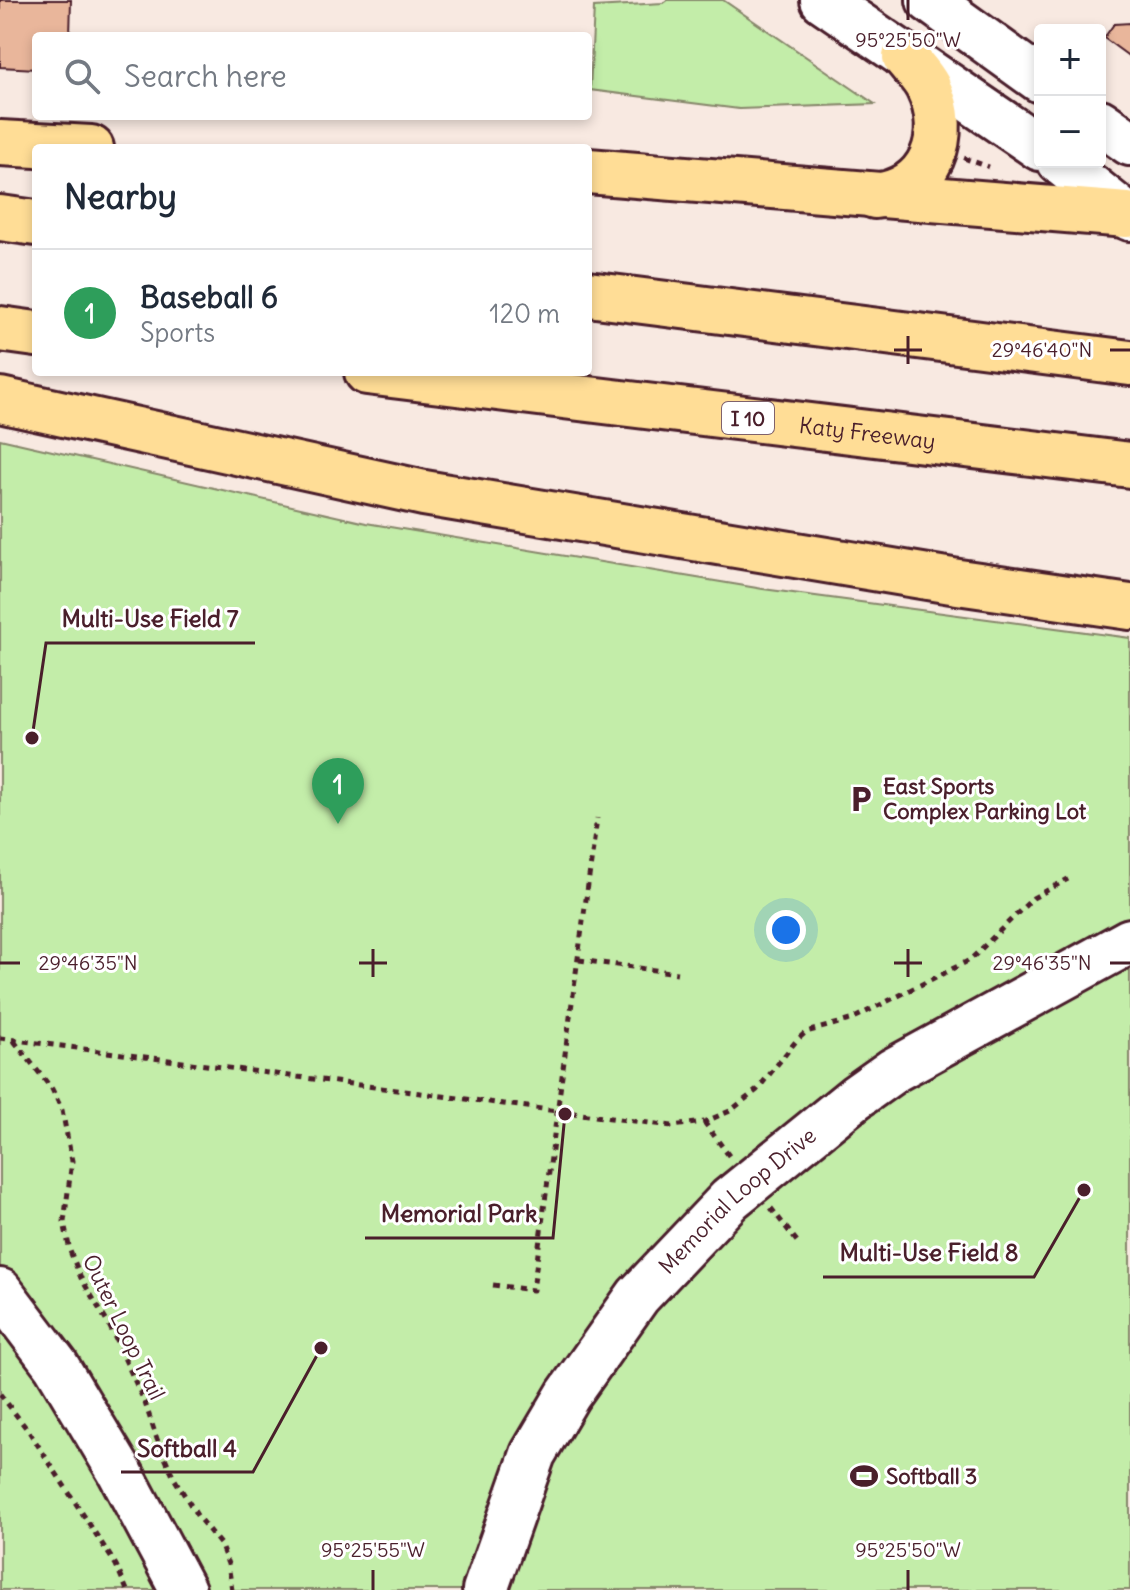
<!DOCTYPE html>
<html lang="en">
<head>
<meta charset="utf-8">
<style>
	body { margin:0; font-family:Delius,sans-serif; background:#f2f2f3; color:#1f2937 }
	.controls { position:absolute; right:24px; top:24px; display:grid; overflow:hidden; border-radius:8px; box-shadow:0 4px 12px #0003 }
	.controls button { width:72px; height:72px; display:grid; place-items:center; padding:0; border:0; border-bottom:2px solid #e0e1e3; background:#fff; color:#1f2937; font:40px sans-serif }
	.you { position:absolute; left:786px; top:930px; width:28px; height:28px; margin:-20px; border:6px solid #fff; border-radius:50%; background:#1a73e8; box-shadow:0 0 0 12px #1a73e833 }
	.badge { display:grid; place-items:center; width:52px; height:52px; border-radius:50%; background:#0b8043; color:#fff; font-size:26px; font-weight:700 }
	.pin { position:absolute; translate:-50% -66px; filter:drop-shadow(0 2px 4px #0008) }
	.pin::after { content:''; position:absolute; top:42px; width:28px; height:24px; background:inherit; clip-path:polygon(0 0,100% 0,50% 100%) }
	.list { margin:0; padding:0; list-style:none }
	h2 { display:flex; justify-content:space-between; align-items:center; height:104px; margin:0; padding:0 32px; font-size:34px }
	h2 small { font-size:26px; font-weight:400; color:#747a83 }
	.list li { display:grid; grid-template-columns:52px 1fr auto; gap:24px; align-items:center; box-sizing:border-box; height:128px; padding:0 32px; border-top:2px solid #e0e1e3 }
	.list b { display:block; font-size:30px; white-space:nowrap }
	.list p { margin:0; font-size:26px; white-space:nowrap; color:#747a83 }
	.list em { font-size:26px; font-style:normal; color:#747a83 }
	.icon { flex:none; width:44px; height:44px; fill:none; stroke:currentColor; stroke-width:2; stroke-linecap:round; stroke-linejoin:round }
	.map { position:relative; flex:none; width:1130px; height:1590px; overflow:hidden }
	.search { position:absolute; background:#fff; box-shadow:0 4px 12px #0003; left:32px; top:32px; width:560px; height:88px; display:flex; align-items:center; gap:20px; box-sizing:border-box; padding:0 28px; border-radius:8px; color:#747a83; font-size:30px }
	.panel { position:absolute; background:#fff; box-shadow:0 4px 12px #0003; left:32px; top:144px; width:560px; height:232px; border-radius:8px }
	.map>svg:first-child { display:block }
</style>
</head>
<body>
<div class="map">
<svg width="1130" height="1590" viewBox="0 0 1130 1590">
	<rect width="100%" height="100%" fill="#f8e9e1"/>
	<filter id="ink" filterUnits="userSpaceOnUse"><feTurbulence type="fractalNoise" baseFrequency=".0125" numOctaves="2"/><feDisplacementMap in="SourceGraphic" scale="16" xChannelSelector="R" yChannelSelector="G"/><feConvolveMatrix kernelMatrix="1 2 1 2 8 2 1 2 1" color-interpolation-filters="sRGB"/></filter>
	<g filter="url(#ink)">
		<path fill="#c3eda9" stroke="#86866a" stroke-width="2" d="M667 0H723L875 104 739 109 590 90 594 7 663 3Z
			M0 439 366 523 763 589 1130 638V1590H0Z"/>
		<path fill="#e9b69b" stroke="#4a1f2b" stroke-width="2" d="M0 0H71L70 36H36V69L0 67Z
			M1130 23V57L1104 38 1114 24Z"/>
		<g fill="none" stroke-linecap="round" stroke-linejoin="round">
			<g stroke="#4a1f2b" stroke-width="50">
				<g id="secondary">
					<path d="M823 0 1040 148"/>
					<path d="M929 0 1040 80"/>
					<path d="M1100 122 1130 143"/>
					<path d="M1060 162 1130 218"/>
					<path d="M0 1291 56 1365 120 1472 183 1590"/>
					<path id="s1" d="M485 1590 533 1454 568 1395 638 1296 730 1199 856 1097 894 1070 1130 941"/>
				</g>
			</g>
			<g stroke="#4a1f2b" stroke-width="50">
				<g id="highway">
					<path d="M0 143 91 148"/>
					<path d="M588 171 1127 215"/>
					<path d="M875 196C931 190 952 136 928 87 923 77 913 67 905 57"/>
					<path d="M0 218 36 223"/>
					<path d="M588 294 1130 363"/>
					<path d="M0 329 36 334"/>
					<path id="s2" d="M367 372 1130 465"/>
					<path d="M0 400 424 493 958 582 1130 607"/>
				</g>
			</g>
			<path stroke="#4a1f2b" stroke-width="5" stroke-dasharray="6 6" stroke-linecap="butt" d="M964 158 989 167
				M579 960 677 973
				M0 1038 672 1126 704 1122 730 1111 757 1090 796 1041 806 1032 850 1020 970 960 1033 898 1068 879
				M14 1041 52 1089 62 1110 72 1161 64 1222 70 1251 81 1278 110 1327 145 1403 157 1439 174 1478 198 1517 220 1544 228 1564 232 1590
				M704 1122 730 1157
				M771 1208 799 1244
				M493 1285 533 1290 597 818
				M0 1394 30 1433 116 1565 127 1590"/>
			<use href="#secondary" stroke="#fff" stroke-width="44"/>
			<use href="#highway" stroke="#ffdd96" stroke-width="44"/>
		</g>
	</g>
	<path fill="none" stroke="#4a1f2b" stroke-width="3" d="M908 0V20M908 336V364M894 350H922M1110 350H1130M373 949V977M908 949V977M0 963H20M359 963H387M894 963H922M1110 963H1130M373 1570V1590M908 1570V1590"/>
	<defs>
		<g id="parking-bare" transform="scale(2.16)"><path d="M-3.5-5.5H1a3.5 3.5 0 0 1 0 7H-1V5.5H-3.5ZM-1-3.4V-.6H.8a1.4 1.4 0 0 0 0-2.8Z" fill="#4a1f2b" stroke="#fff" stroke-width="2.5" paint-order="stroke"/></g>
		<g id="stadium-bare" transform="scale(2.16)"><path d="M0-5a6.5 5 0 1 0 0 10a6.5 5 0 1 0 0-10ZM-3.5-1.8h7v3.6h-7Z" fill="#4a1f2b" stroke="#fff" stroke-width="2.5" paint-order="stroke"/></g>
	</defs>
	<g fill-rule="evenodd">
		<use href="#parking-bare" x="861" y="799"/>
		<use href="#stadium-bare" x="864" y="1476"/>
	</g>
	<g text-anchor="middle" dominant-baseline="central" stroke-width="6" stroke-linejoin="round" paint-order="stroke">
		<rect fill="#fff" stroke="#80626b" stroke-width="2" x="722" y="402" width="52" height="32" rx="6"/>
		<g font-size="20" font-weight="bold" fill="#4a1f2b">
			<text x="748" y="418">I 10</text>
		</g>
		<g font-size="22" fill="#4a1f2b" stroke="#fff">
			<text stroke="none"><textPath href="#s2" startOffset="504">Katy Freeway</textPath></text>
			<text stroke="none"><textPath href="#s1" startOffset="472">Memorial Loop Drive</textPath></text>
			<text transform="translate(124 1327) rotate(64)">Outer Loop Trail</text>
		</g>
		<g font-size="22" font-weight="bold" fill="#4a1f2b" stroke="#fff" text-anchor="start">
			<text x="883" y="786">East Sports<tspan x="883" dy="25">Complex Parking Lot</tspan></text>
			<text x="886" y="1476">Softball 3</text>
		</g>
	</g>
	<g font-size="20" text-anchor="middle" fill="#4a1f2b" stroke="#fff" stroke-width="6" stroke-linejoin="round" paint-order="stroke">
		<text x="908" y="47">95°25'50"W</text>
		<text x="1042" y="357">29°46'40"N</text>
		<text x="88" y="970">29°46'35"N</text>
		<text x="1042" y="970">29°46'35"N</text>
		<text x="373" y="1557">95°25'55"W</text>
		<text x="908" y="1557">95°25'50"W</text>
	</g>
	<path fill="none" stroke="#4a1f2b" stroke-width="3" d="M32 738L46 643H255M565 1114L553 1238H365M1084 1190L1034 1277H823M321 1348L253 1472H121"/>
	<g fill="#4a1f2b" stroke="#fff" stroke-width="3">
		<circle cx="32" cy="738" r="8"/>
		<circle cx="565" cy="1114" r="8"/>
		<circle cx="1084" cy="1190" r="8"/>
		<circle cx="321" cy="1348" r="8"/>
	</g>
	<g font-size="24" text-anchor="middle" font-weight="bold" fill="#4a1f2b" stroke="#fff" stroke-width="6" stroke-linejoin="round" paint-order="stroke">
		<text x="150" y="627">Multi-Use Field 7</text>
		<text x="459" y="1222">Memorial Park</text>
		<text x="929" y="1261">Multi-Use Field 8</text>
		<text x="187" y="1457">Softball 4</text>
	</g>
</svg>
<div class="controls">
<button>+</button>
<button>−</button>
</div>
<div class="you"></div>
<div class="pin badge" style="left:338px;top:824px;background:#2e9e5b">1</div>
<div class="search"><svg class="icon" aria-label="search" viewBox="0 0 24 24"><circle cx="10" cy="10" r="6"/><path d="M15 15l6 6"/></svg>Search here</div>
<section class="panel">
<h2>Nearby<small></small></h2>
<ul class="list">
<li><span class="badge" style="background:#2e9e5b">1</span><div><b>Baseball 6</b><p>Sports</p></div><em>120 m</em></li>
</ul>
</section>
</div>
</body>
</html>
